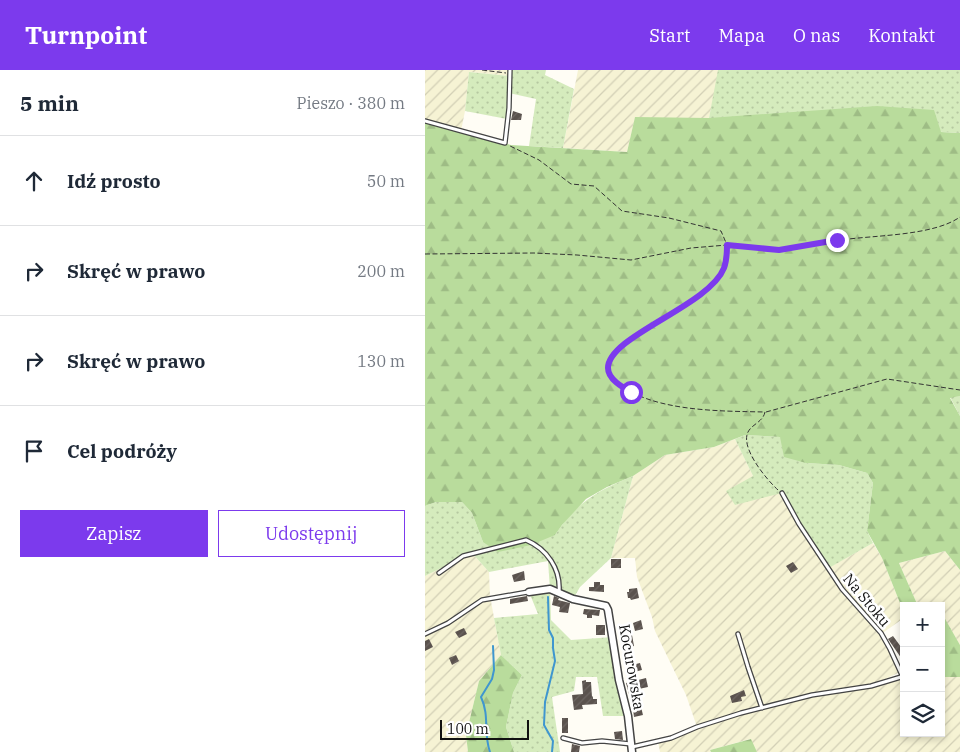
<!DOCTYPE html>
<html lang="pl">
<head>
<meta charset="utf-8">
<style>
	body { margin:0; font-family:"IBM Plex Serif",serif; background:#f2f2f3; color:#1f2937 }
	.controls { position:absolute; right:15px; bottom:15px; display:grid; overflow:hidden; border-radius:0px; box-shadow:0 2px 8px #0003 }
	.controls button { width:45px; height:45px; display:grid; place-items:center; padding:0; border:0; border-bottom:1px solid #e0e1e3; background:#fff; color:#1f2937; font:25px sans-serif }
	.scale { position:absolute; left:15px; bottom:12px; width:89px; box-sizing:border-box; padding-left:5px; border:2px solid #111; border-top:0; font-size:14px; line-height:18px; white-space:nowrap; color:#111; -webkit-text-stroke:4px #fff; paint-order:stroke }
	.stop { position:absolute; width:15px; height:15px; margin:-11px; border:4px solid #7c3aed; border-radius:50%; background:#fff }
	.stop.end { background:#7c3aed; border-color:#fff; box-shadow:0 1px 5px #0008 }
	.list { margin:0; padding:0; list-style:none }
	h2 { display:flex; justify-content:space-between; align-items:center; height:65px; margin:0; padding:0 20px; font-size:21px }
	h2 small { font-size:16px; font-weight:400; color:#747a83 }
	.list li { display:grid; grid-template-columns:32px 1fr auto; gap:15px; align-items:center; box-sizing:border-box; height:90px; padding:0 20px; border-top:1px solid #e0e1e3 }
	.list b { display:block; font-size:19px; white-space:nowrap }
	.list em { font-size:16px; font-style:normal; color:#747a83 }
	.actions { display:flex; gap:10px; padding:15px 20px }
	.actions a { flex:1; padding:11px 0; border:1px solid #7c3aed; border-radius:0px; text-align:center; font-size:18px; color:#7c3aed }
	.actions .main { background:#7c3aed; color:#fff }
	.icon { flex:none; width:28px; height:28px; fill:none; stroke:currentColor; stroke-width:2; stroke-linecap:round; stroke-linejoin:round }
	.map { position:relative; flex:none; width:535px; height:682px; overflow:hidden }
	header { display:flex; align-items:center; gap:30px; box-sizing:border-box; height:70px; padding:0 25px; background:#7c3aed; color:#fff }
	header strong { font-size:24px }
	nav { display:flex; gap:28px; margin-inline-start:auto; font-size:18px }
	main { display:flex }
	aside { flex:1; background:#fff }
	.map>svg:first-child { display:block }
</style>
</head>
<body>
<header>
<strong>Turnpoint</strong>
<nav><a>Start</a><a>Mapa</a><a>O nas</a><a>Kontakt</a></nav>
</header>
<main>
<aside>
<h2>5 min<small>Pieszo · 380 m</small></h2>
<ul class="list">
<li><svg class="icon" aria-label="ahead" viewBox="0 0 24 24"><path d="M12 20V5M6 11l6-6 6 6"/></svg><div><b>Idź prosto</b></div><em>50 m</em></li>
<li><svg class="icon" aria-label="right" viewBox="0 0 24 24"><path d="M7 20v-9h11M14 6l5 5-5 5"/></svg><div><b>Skręć w prawo</b></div><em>200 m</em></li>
<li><svg class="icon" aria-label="right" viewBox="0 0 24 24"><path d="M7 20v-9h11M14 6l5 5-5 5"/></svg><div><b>Skręć w prawo</b></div><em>130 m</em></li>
<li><svg class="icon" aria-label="arrive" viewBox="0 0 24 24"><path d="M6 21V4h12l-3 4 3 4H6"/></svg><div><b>Cel podróży</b></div></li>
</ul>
<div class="actions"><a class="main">Zapisz</a><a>Udostępnij</a></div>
</aside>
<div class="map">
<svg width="535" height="682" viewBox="0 0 535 682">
	<defs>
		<pattern id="farmland-furrows" width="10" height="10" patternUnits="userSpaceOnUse" patternTransform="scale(1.25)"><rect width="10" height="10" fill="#f6f3d4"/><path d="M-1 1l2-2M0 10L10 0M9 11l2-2" fill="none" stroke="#d2cfb5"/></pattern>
		<pattern id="grass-dots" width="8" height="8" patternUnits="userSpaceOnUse" patternTransform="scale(1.25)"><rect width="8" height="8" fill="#d5ebbd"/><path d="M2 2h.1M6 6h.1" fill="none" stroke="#b6c8a1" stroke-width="1.8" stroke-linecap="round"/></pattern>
		<pattern id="forest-firs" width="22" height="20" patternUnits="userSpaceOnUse" patternTransform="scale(1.25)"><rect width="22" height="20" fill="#b9dc9c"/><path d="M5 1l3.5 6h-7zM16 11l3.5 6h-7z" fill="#9ebc85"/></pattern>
		<pattern id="building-hatch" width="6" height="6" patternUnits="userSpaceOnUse" patternTransform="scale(1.25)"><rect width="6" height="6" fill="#5a524d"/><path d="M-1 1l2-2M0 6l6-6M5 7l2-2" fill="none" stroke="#6d6662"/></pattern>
	</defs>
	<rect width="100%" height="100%" fill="#fffdf5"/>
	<path fill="url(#farmland-furrows)" d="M0 0H85V6L44 2 40 41 36 61 0 51Z
		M153 0H293V7L284 48H210L202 82 138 78Z
		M310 369 328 406 357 423 403 498 448 473 457 488 479 543V548L456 564 477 601 450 614 479 607V663H516V607H535V682H332L325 669 285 680 286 682H235L233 671 246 668 272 657 261 625 230 561 227 547 212 507 210 488H186L208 406 240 385 289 377Z
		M520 481 535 500V575L519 548 516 547V536H493L474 493Z
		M47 483 64 502 65 526 76 585 54 611 41 665 43 682H0V506Z"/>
	<path fill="url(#grass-dots)" d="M85 0H121L120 5 149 19 138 78 104 76 111 29 84 23 82 49 40 41 44 2 84 6Z
		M293 0H535V63L284 48Z
		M535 326V346L525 327Z
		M320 365 355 367 381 393 414 395 442 403 448 413 442 461 448 473 402 499 357 423 310 435 301 421 328 406 310 369Z
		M208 406 186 488 155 517 148 529 125 520 126 550 146 570 188 567 203 646H178L172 607H151L149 621 127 627 135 682H89L81 657 88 623 97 605 76 585 69 548 113 544 104 522 125 519 123 491 64 502 47 483 0 506V436L11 432H37L47 443 58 472 130 465C152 431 173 421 208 406Z"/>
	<path fill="url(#forest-firs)" d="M452 36 509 40 516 62 535 63V326L525 328 535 346V500L520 481 474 493 493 536H479V543L457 488 442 461 448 413 442 403 414 395 381 393 359 387 355 367 320 365 289 377 240 385 208 406 182 417 161 429 137 455 130 465 106 475 73 482 58 472 47 443 37 432H11L0 436V51L86 75 202 82 210 47 284 48Z
		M516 547H519L535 575V607H516Z
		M76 585 97 605 88 623 81 657 89 682H43L41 665 54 611Z
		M326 669 332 682H286L285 680Z"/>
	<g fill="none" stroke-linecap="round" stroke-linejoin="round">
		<path stroke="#3f96cf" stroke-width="2" d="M123 527 124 560 128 568V578L130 591 120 632 119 655 128 671 127 682
			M65 682C58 663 65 646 56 627L67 609 69 600 68 576"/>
	</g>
	<path fill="url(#building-hatch)" d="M88 41 97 44 96 50H86Z
		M186 489H196V498H186Z
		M368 492 373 499 366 503 361 496Z
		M99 501 100 510 89 512 87 505Z
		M169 512H175V515H179V522L164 521V517H169Z
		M212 518 214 528 206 530 205 528H203L202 522H204V519Z
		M102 526 103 531 85 534V529Z
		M129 526 134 528 133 530 145 533 143 543 134 542 135 537 127 535Z
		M159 539 175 540 174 546 167 545V548H162V545L158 544Z
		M216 550 218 559 210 561 208 553Z
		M171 555H180V565H171Z
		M39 558 42 564 34 568 30 562Z
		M207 565 209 576 201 578 199 568Z
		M468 566 479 581V592L463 569Z
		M4 569 8 577 0 581V571Z
		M31 585 34 591 27 595 24 588Z
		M215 593 217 600 205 603 203 596Z
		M221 608 223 617 209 620V623L204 624 201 613Z
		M161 610V612H166L167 627 168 626V629H172V634L157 635 158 639 149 640 147 625 158 624 157 611Z
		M319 620 321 626 316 627 317 631 307 633 305 626Z
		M216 637 218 645 209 647 208 639Z
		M137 648H143V663H137Z
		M197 661 198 670 190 669 189 662Z
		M147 674 155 676 154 682H146Z"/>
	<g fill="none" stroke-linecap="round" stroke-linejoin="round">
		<g stroke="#444" stroke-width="5.5">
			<path id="lane" d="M0 51 80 73 84 38 85 0
				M14 503 38 486 101 470C122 479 136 499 134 522
				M0 564 23 553 57 530 103 522
				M313 564 323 597 337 638
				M138 668 157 673 177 671 206 674
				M207 677 246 668 272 657 316 643 387 625 446 616 476 607 477 605 465 579 456 563 417 519 374 454 357 423"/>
		</g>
		<g stroke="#444" stroke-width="9">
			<path id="street" d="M104 522 125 519 148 529 181 536 183 540 194 610 203 646 207 682"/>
		</g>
		<path stroke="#333" stroke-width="1" stroke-dasharray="5 2.5" stroke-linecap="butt" d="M57 0 81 3
			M0 184 109 183 152 185 206 190 266 178 302 175 296 161 244 148 197 141 169 116 146 114 114 90 83 75
			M341 342 462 309 535 320
			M353 420C342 410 315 378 323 362 327 354 338 352 340 342 295 341 225 342 190 311 179 301 183 290 192 281 220 253 261 242 289 213 299 202 302 190 302 175 320 176 337 180 355 180 376 179 396 173 416 170 450 165 508 166 535 147"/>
		<use href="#lane" stroke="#fff" stroke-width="3"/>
		<use href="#street" stroke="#fff" stroke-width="6"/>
	</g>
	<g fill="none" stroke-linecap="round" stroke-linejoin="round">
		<path stroke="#7c3aed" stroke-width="6" d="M206 322C197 317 183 309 183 298 183 266 284 236 299 198 302 190 302 183 302 175L354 180 412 170"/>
	</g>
	<g text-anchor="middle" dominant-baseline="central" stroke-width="5" stroke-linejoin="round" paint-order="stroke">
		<g font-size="15" fill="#111" stroke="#fff">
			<text transform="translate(442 530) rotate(50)">Na Stoku</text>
			<text transform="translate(207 597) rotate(80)">Kocurowska</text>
		</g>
	</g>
</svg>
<div class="controls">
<button>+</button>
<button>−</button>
<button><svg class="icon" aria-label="layers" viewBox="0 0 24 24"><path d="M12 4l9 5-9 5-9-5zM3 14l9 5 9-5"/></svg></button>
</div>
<div class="scale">100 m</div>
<div class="stop" style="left:206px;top:322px"></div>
<div class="stop end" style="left:412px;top:170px"></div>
</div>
</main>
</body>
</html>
